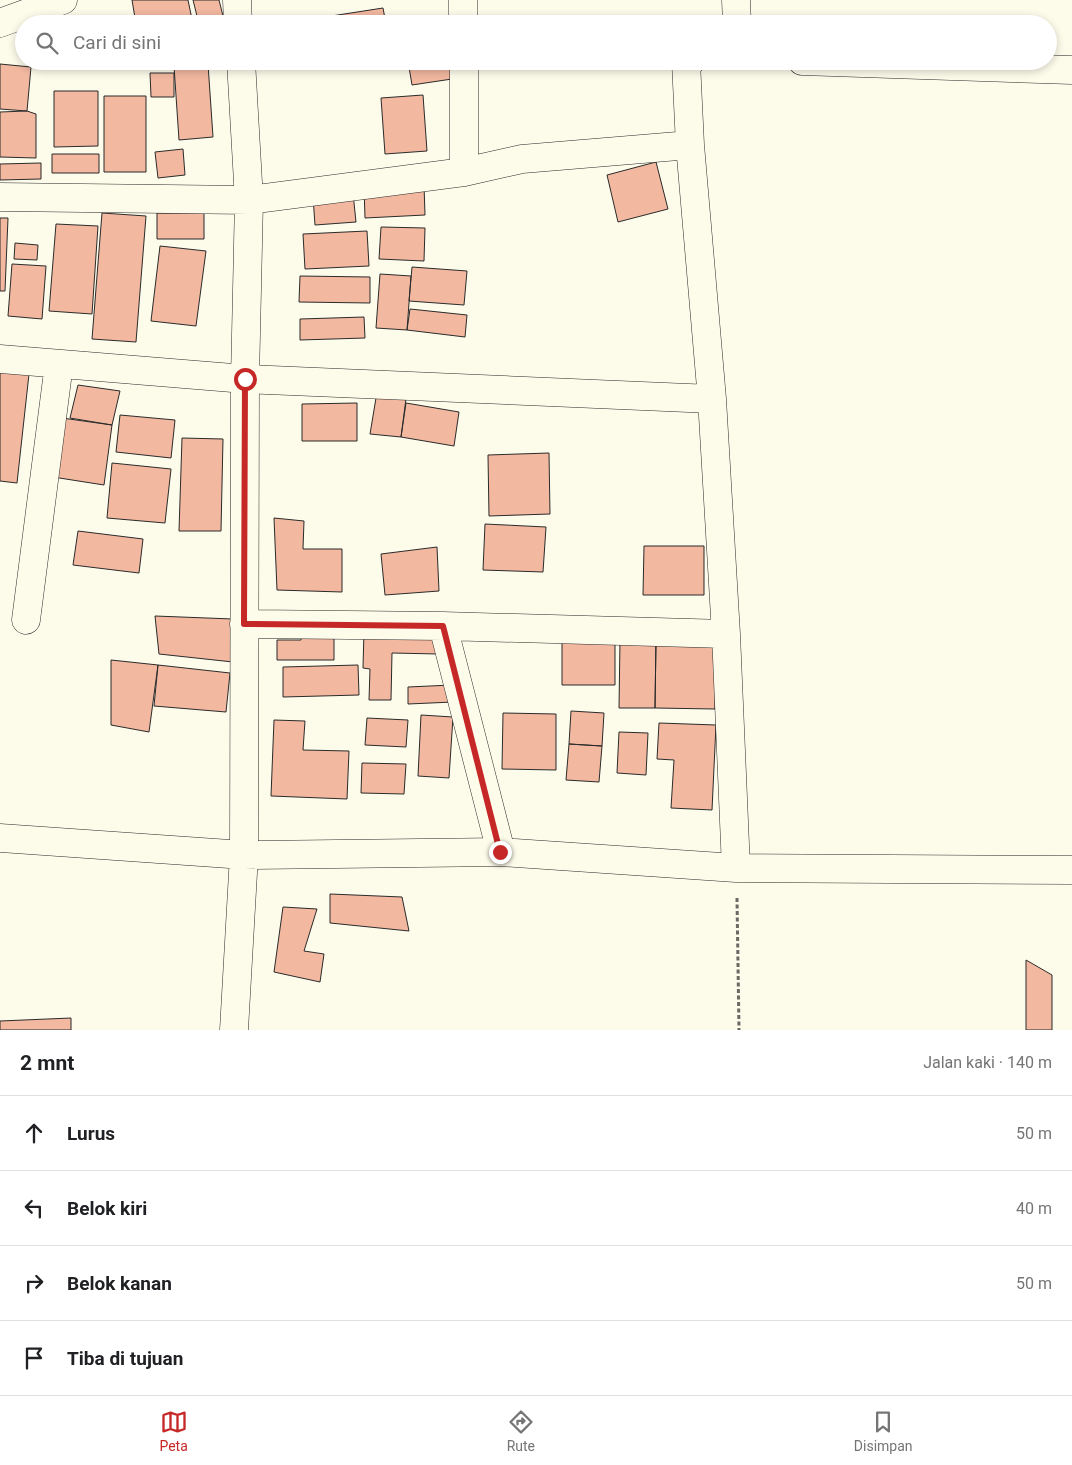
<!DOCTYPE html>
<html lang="id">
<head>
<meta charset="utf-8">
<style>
	body { margin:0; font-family:Roboto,sans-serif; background:#f2f2f2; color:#202124 }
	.stop { position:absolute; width:15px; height:15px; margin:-11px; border:4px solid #c62828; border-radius:50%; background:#fff }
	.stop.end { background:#c62828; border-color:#fff; box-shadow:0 1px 5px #0008 }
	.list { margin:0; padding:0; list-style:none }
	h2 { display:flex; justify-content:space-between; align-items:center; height:65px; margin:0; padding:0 20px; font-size:21px }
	h2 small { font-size:16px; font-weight:400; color:#757577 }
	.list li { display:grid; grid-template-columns:32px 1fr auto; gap:15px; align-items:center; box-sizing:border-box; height:75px; padding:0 20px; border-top:1px solid #e0e0e0 }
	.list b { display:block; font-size:19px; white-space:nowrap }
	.list em { font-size:16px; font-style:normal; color:#757577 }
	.icon { flex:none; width:28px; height:28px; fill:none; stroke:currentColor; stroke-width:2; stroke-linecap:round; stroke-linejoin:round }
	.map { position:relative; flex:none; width:1072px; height:1030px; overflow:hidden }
	.search { position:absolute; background:#fff; box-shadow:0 2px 8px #0003; left:15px; right:15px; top:15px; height:55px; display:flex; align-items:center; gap:12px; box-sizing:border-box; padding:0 18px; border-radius:28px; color:#757577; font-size:19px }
	.sheet { height:365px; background:#fff }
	nav { display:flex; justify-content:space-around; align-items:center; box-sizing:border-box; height:70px; border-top:1px solid #e0e0e0; background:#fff; font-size:14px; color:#757577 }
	nav a { display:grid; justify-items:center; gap:2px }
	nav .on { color:#c62828 }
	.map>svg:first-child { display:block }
</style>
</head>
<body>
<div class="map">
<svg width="1072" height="1030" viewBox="0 0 1072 1030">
	<rect width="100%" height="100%" fill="#fdfbea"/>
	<path fill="#f2b8a0" stroke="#2b2b2b" d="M132 0H188L193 24H136Z
		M193 0H219L225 24H199Z
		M383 8 386 24H326L325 17Z
		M408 61H449L452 79 412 85Z
		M0 64 31 67 27 111 0 109Z
		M208 64 213 137 179 140 174 66Z
		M150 73H174V97H151Z
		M54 91H98V146L54 147Z
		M423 95 427 151 385 154 381 98Z
		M104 96H146V172H104Z
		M27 111 36 114V158L0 157V112Z
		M183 149 185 175 158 178 155 152Z
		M52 154H99V173H52Z
		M656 162 668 209 618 222 607 175Z
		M41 163V179L0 180V164Z
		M424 185 425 215 365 218 364 187Z
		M353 193 356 222 315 225 313 197Z
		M102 213 146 216 136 342 92 339Z
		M157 213H204V239H157Z
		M0 218H8L5 291H0Z
		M56 224 98 226 92 314 49 311Z
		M381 227 425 228 424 261 379 259Z
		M367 231 369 266 305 269 303 234Z
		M15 243 38 245 37 260 14 259Z
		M160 246 206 251 196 326 151 321Z
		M12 264 46 266 42 319 8 316Z
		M412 267 467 271 464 305 409 301Z
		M380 274 411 276 407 330 376 328Z
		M300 276 370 277V303L299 302Z
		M410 309 467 315 465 337 407 330Z
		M364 317 365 338 300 340V319Z
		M0 371 29 374 17 483 0 481Z
		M78 385 120 391 112 425 70 418Z
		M378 386 407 391 401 437 370 434Z
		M357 403V441H302V404Z
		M406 403 459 412 454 446 401 437Z
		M120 415 175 420 171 458 116 452Z
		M62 418 112 425 104 485 53 477Z
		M182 438 223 439 221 531H179Z
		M549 453 550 514 489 516 488 455Z
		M112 463 171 469 165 523 107 518Z
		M274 518 304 521 303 549H342V592L277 590Z
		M485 524 546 527 543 572 483 570Z
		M78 531 143 539 139 573 73 565Z
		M644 546H704V595H643Z
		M437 547 439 591 385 595 381 554Z
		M155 616 233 619V662L159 654Z
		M334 628V660H277V640H301V629Z
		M364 630 439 632 438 654 392 653 391 700H369L370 669 363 668Z
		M620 640H656L655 708H619Z
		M656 640 716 641 715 709 655 708Z
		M562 642H615V685H562Z
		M111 660 158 665 149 732 111 725Z
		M158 665 230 673 226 712 154 706Z
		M358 665 359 695 283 697V667Z
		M452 685 453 702 408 704V687Z
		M571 711 604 713 602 746 569 744Z
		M503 713 556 714V770L502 769Z
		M421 715 453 717 449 778 418 776Z
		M367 718 408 720 406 747 365 745Z
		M274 720 305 721 303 750 349 751 347 799 271 796Z
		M659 723 716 725 712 810 671 808 674 760 657 759Z
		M619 732 648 733 646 775 617 773Z
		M569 744 602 746 599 782 566 780Z
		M362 763 406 764 404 794 361 793Z
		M330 894 402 897 409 931 330 923Z
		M283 907 317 909 304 951 324 954 320 982 274 972Z
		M1026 960 1052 975V1030H1026Z
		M71 1018V1030H0V1021Z"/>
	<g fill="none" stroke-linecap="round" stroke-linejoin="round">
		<g stroke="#2b2b2b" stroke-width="29">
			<path id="street" d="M237 0 238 24
				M463 0V24
				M736 0 737 24
				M0 23 63 0
				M464 61V172
				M802 61 1072 70
				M690 145 686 62 691 61
				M0 197 249 200 464 172 522 159 690 145 712 399 726 634 736 868
				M0 359 245 379 712 399
				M26 620 59 364
				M244 624 443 626 726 634
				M443 626 501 852
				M0 838 244 855 501 852 736 868 1072 870
				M234 1030 244 855 245 379 249 200 241 61"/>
		</g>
		<path stroke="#6a6964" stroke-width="3" stroke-dasharray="4 2.5" stroke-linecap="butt" d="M737 898 739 1030"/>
		<use href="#street" stroke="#fdfbea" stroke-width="28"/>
	</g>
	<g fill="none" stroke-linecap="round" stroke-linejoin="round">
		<path stroke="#c62828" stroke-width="6" d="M245 379 244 624 443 626 500 852"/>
	</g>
</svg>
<div class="stop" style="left:245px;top:379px"></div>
<div class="stop end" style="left:500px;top:852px"></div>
<div class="search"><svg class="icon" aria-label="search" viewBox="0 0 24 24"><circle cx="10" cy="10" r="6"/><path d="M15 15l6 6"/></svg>Cari di sini</div>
</div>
<section class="sheet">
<h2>2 mnt<small>Jalan kaki · 140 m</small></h2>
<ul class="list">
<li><svg class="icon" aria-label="ahead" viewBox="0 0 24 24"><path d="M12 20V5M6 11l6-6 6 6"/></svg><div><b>Lurus</b></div><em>50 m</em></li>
<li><svg class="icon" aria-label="left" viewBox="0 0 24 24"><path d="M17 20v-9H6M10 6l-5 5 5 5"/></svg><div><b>Belok kiri</b></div><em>40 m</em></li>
<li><svg class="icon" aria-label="right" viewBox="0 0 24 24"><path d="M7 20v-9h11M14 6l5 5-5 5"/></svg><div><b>Belok kanan</b></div><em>50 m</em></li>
<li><svg class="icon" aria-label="arrive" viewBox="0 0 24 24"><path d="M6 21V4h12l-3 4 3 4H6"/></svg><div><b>Tiba di tujuan</b></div></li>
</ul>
</section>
<nav>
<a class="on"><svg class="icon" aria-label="map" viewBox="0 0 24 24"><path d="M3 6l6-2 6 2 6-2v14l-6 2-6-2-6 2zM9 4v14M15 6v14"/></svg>Peta</a>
<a><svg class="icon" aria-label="directions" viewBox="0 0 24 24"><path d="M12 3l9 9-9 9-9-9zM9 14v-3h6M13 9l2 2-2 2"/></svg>Rute</a>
<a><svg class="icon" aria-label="saved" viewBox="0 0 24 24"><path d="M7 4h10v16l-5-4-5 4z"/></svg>Disimpan</a>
</nav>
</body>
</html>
